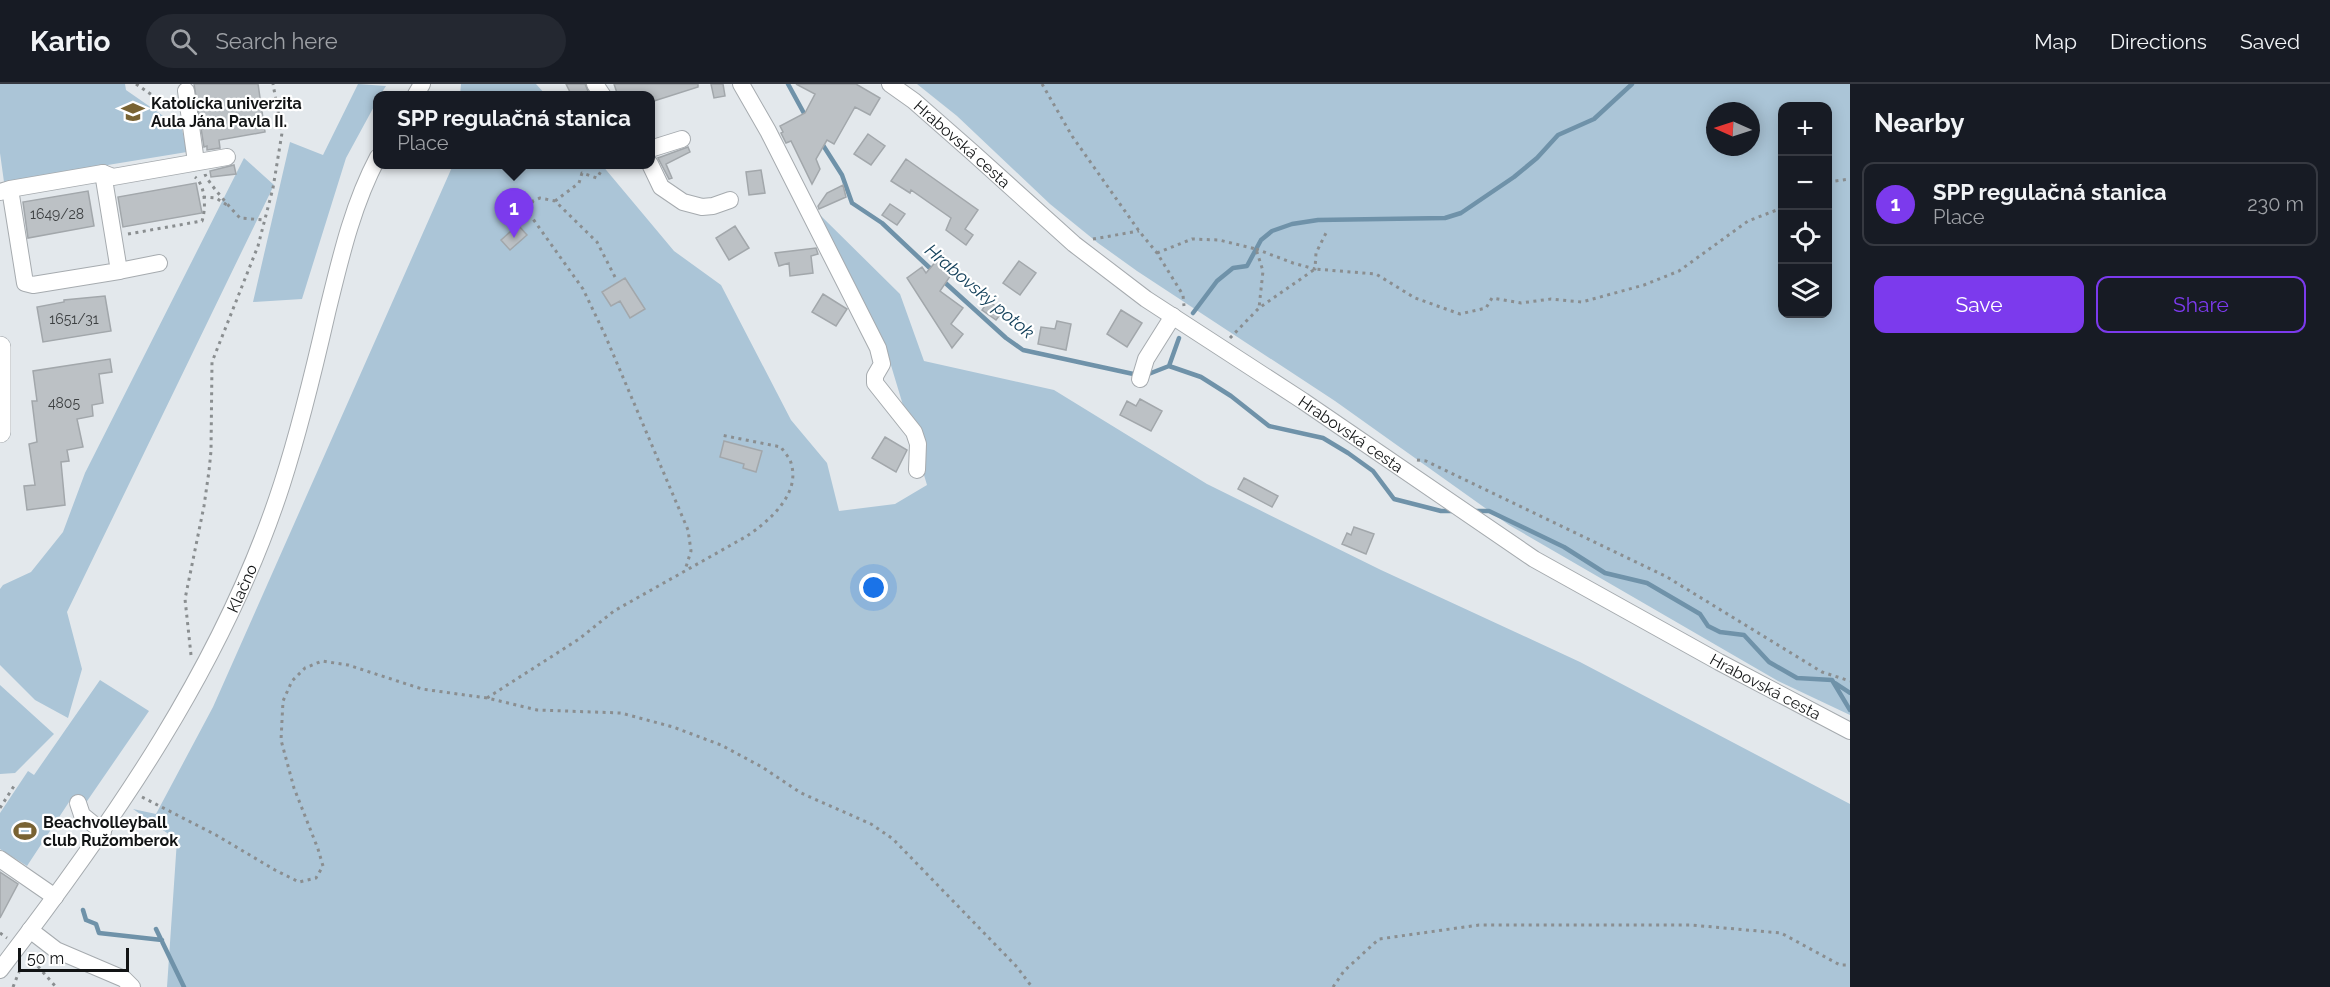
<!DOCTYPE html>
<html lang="en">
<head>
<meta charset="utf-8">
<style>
	body { margin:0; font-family:Raleway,sans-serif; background:#242831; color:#f1f3f6 }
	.controls { position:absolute; right:18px; top:18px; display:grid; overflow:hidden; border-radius:12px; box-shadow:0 3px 15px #0003 }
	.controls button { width:54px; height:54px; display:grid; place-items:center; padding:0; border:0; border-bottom:2px solid #363941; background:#171b24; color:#f1f3f6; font:30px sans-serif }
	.compass { position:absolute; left:1706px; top:18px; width:54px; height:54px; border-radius:50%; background:#171b24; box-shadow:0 3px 15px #0003; rotate:273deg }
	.scale { position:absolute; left:18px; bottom:15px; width:111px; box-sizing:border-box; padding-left:6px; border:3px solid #121415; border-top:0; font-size:16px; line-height:21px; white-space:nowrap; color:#121415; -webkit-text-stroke:4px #fff; paint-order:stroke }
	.you { position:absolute; left:874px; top:504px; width:21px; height:21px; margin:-15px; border:4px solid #fff; border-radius:50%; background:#1a73e8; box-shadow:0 0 0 9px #1a73e833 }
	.badge { display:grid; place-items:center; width:39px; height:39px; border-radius:50%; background:#7c3aed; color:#fff; font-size:20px; font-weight:700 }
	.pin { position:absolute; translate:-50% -50px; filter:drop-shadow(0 2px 3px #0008) }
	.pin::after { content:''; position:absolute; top:32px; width:21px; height:18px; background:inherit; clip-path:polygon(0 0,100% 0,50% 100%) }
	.popup { position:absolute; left:373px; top:7px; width:282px; height:78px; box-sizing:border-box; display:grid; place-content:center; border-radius:12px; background:#171b24; filter:drop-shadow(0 2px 4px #0005); font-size:20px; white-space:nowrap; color:#9ea1a6 }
	.popup b { font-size:22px; color:#f1f3f6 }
	.popup::after { content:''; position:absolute; left:50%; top:100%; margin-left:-12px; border:12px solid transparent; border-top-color:#171b24 }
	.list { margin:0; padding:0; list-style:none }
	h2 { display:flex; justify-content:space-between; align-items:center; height:78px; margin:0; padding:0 24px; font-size:26px }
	h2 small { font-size:20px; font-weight:400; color:#9ea1a6 }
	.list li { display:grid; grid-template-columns:39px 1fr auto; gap:18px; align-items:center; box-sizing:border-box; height:84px; margin:0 12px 12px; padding:0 12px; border:2px solid #363941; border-radius:12px }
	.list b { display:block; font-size:22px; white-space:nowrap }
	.list p { margin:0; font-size:20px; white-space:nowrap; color:#9ea1a6 }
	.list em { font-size:20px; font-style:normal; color:#9ea1a6 }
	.actions { display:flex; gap:12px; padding:18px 24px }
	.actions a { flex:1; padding:14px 0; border:2px solid #7c3aed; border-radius:12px; text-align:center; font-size:21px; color:#7c3aed }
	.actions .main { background:#7c3aed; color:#fff }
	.icon { flex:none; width:33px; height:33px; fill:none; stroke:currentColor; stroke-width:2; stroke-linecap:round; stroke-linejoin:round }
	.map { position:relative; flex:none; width:1850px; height:903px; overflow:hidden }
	header { display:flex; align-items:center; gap:36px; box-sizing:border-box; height:84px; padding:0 30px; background:#171b24; border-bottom:2px solid #363941 }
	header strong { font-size:28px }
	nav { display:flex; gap:33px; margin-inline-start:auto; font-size:21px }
	.search { width:420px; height:54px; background:#242831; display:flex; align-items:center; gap:15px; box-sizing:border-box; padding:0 21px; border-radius:33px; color:#9ea1a6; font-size:22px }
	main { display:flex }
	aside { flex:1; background:#171b24 }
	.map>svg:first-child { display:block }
</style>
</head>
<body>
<header>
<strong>Kartio</strong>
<div class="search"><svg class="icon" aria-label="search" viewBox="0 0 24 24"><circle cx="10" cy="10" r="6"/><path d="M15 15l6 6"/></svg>Search here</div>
<nav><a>Map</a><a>Directions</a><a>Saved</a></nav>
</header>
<main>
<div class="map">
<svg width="1850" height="903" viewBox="0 0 1850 903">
	<rect width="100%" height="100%" fill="#e3e8ec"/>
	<path fill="#abc5d7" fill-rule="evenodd" d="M0 0H125L126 6 182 45 187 68 4 98 0 69Z
		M358 0 386 2 380 11 378 12 377 17 346 74 302 215 253 218 290 58 323 71Z
		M461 0H536L546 11H460Z
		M917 0H1850V631L1778 597 1509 441 1335 317 1137 187 1098 159 1050 120 957 32ZM1782 22H1828V230H1782ZM1715 27H1751V63H1715Z
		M244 74 274 101 67 528 82 585 68 634 35 616 0 581V505L3 501 31 488 63 448 85 389Z
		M453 81H602L674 167 721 201 791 336 827 379 839 427 895 420 927 401 890 278 818 129 900 210 924 277 1054 306 1207 400 1381 486 1580 578 1850 720V903H167L177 756 133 725 156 730 213 623Z
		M100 596 149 627 83 723 71 715 27 782 0 765V729L28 687 34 691Z
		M0 601 54 650 15 689 0 690Z"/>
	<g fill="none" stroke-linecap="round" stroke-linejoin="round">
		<path stroke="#6f92a9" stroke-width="4.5" d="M788 0 806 33
			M821 58 842 91 852 119 882 139 933 187
			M941 195 1006 254 1023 266 1138 291
			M1193 229 1217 197 1233 184 1247 182 1261 156 1272 147 1292 140 1318 136 1445 134 1461 129 1514 93 1537 74 1558 51 1594 35 1632 0
			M1169 282 1179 254
			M1146 291 1169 282 1201 293 1231 312 1269 342 1323 354 1348 369 1373 387 1394 415 1441 427H1454
			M1475 427H1489L1564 463 1605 489 1647 499 1700 530 1708 542 1720 548 1744 551 1769 578 1797 594 1832 596 1850 626
			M1835 599 1850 609
			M83 826 86 836 96 840 99 849 162 856
			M156 845 184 903"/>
	</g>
	<path fill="#bcc1c5" stroke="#a2a7ab" stroke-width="1.5" d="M194 0H258L265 48 219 56 220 64 207 66V62L204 63Z
		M566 0H585L590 12H572Z
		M614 0H698V3L651 18V12H618Z
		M711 0H723L725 12 714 14Z
		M796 0H856L880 14 870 31 855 23 834 60 827 56 816 75 820 85 812 100 791 57 786 59 781 49 783 48 780 42 805 29 815 10Z
		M868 50 885 62 871 81 854 70Z
		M688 63 690 68 666 80 672 94 669 95 658 74Z
		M906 75 978 126 965 145 973 151 966 161 946 146 951 134 911 106 910 109 891 97Z
		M234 81 236 90 211 93 210 87Z
		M761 86 765 109 749 111 746 88Z
		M196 99 202 129 123 143 118 113Z
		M843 101 846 113 819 125 818 122 827 109Z
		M88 107 94 142 28 154 23 118Z
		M890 120 905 130 897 141 882 131Z
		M518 141 527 151 510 166 501 156Z
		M735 142 749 164 729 176 716 154Z
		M816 164 818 170 811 172 813 189 790 192 789 179 779 182 775 169Z
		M938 175 953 188 940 207 963 224 951 240 963 250 952 264 907 194 922 183 926 189Z
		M1019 177 1036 189 1020 211 1003 199Z
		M625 194 645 225 630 234 620 217 611 222 602 208Z
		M823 210 847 225 836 242 812 228Z
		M105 212 111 247 43 258 37 223 64 218V216Z
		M988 217 1003 227 996 236 982 226Z
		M1121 226 1142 239 1127 263 1107 250Z
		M1057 237 1071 240 1066 266 1038 260 1041 243 1055 245Z
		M110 275 112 288 99 290 103 319 92 321 93 332 77 335 83 363 67 366 69 377 61 378 65 421 27 426 24 402 35 401 29 360 37 358 32 317H37L33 287Z
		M1140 315 1162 327 1151 347 1120 331 1127 317 1136 322Z
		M885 353 907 366 896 388 872 374Z
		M724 357 762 367 756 388 743 384 744 380 720 373Z
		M1244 394 1278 412 1272 423 1238 405Z
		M1354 443 1374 450 1366 470 1342 460 1347 449 1351 451Z
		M0 788 18 800 0 834Z"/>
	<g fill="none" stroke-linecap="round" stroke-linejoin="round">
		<g stroke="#a6abaf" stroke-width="18">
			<g id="minor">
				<path d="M595 0 603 12"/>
				<path d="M741 0 768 47 878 264 882 280 875 292V299L914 348 918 360 917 386"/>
				<path id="s1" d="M890 0 914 17 972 68 1074 160 1146 215 1303 317 1534 475 1719 578 1850 647"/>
				<path d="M186 7 196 78"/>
				<path d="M415 12 422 0"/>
				<path d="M650 65 682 55"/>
				<path d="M650 80 661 103 683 118 702 123 713 122 730 116"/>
				<path d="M103 89 113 93 227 73"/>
				<path d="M0 108 10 105 103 89 119 187 33 201 25 199 10 105"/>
				<path d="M119 187 159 179"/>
				<path d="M1140 295 1146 275 1173 232"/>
				<path d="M78 719 82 731 103 748"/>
				<path d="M0 775 55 813"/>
				<path d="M30 846 56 866 124 895 132 903"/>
				<path id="s2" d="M0 886C114 737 224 580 282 400 300 344 314 286 327 229 340 176 352 122 378 73"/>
			</g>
		</g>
		<g stroke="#a6abaf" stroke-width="22">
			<path id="major" d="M0 263V348"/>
		</g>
		<path stroke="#8a8e90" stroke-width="3" stroke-dasharray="3 4.5" stroke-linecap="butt" d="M136 0 174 26
			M1042 0 1072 52 1139 147 1157 169 1183 211 1184 222
			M205 90C206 96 233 127 240 134L265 136
			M1828 98 1850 95
			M203 113 216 114 227 121
			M555 117 579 99 582 89 597 94 604 82 608 80
			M128 150 202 137C206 125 206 102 195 93
			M1093 155 1139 147
			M1256 165 1293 179 1315 185 1316 169 1326 149
			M1157 169 1192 155 1219 156 1256 165 1263 187 1259 224
			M615 193 597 158 555 117 540 114 533 117 528 128 583 205 605 251 688 446 691 467 685 486
			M1230 254 1259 224 1315 185 1376 190 1415 214 1460 230 1486 224 1492 214 1521 219 1551 215 1582 218 1644 201 1679 187 1748 137 1782 124
			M1417 376 1426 377 1667 493 1822 588 1850 597
			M191 571 185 515 204 422 209 387 211 367 212 278 258 162 273 104 282 49 273 0
			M487 614 579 555 614 527 747 452C769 437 801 410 791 379 790 374 784 368 781 363L721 351
			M142 713 216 751 275 786 299 798 316 794 323 782 318 765 294 704 281 656 283 617 292 597 305 584 322 577 348 581 422 605 487 614 537 626 621 629 673 643 721 661 762 683 801 709 871 740 893 755 1017 883 1032 903
			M0 724 14 702
			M0 849 7 854
			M28 871 56 903
			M13 903 19 888
			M1333 903 1344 887 1379 855 1479 841H1691L1781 849 1840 881H1850"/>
		<use href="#minor" stroke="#fff" stroke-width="16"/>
		<use href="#major" stroke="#fff" stroke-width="21"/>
	</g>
	<defs>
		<g id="university-bare" transform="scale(1.8)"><path d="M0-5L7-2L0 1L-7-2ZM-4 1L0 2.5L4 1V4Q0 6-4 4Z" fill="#796333" stroke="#fff" stroke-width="2.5" paint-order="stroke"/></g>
		<g id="stadium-bare" transform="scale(1.8)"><path d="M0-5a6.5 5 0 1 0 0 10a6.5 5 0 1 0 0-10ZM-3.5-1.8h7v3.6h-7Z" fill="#796333" stroke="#fff" stroke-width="2.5" paint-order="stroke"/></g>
	</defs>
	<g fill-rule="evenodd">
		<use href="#university-bare" x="133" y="28"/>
		<use href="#stadium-bare" x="25" y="747"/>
	</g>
	<g text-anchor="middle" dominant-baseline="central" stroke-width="4.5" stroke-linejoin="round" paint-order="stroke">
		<g font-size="14" fill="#3c3f41">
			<text x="57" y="130">1649/28</text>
			<text x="74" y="235">1651/31</text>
			<text x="64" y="319">4805</text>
		</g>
		<g font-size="16" font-weight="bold" fill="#121415" stroke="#fff" text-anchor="start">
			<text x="151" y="19">Katolícka univerzita<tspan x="151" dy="18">Aula Jána Pavla II.</tspan></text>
			<text x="43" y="738">Beachvolleyball<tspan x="43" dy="18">club Ružomberok</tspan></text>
		</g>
		<g font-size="16" fill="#121415" stroke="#fff">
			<text stroke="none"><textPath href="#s1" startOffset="94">Hrabovská cesta</textPath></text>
			<text stroke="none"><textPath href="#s1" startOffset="580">Hrabovská cesta</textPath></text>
			<text stroke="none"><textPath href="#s2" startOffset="453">Klačno</textPath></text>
			<text stroke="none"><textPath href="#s1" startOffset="1066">Hrabovská cesta</textPath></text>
		</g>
		<g font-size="18" font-style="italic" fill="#14415b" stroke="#fff">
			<text transform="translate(980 207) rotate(40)">Hrabovský potok</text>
		</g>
	</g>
</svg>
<div class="controls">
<button>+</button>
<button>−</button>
<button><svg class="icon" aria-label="locate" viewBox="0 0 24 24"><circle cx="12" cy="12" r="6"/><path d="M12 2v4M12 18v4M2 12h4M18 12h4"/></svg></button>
<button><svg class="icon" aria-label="layers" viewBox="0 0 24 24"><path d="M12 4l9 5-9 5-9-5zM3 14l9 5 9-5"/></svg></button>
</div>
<svg class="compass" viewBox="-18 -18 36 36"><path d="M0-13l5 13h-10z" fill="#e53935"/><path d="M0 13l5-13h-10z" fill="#9ea1a6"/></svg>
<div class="scale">50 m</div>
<div class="you"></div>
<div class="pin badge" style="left:514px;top:154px">1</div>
<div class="popup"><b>SPP regulačná stanica</b>Place</div>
</div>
<aside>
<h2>Nearby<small></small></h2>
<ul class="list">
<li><span class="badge">1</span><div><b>SPP regulačná stanica</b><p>Place</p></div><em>230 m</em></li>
</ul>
<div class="actions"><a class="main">Save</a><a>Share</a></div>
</aside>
</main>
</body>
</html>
